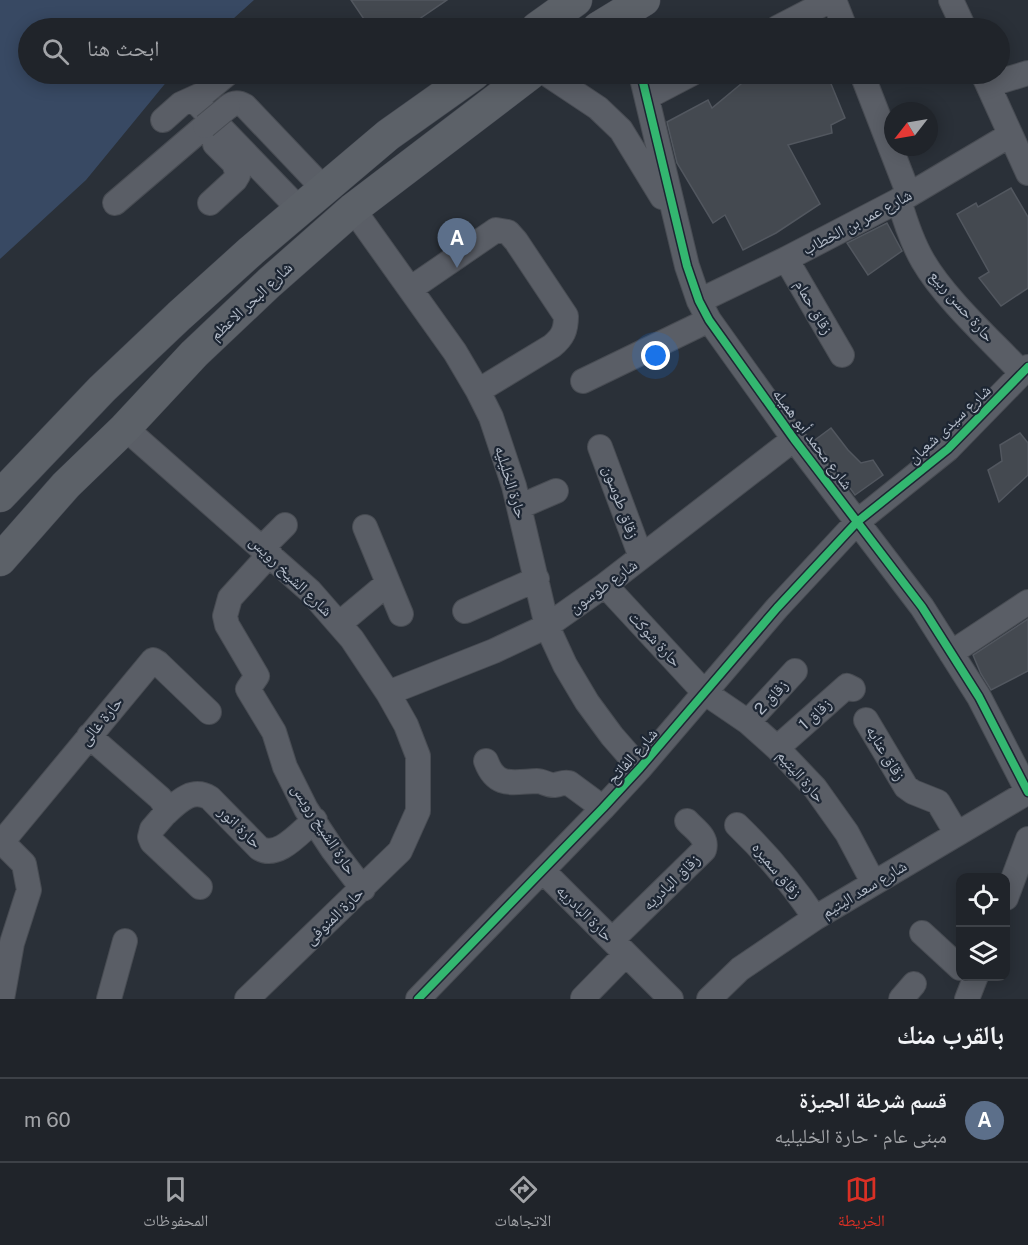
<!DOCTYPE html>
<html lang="ar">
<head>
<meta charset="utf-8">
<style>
	body { margin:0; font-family:"Public Sans","Noto Naskh Arabic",sans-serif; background:#282c32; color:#f1f3f6; direction:rtl }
	.controls { position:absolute; right:18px; bottom:18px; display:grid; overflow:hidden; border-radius:12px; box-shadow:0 3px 15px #0003 }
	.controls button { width:54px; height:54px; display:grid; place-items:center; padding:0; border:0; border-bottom:2px solid #3d4147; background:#20242a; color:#f1f3f6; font:30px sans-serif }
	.compass { position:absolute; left:884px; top:102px; width:54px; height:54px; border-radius:50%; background:#20242a; box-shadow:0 3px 15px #0003; rotate:239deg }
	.you { position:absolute; left:656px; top:356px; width:21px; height:21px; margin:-15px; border:4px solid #fff; border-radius:50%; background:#1a73e8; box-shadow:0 0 0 9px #1a73e833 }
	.badge { display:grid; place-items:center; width:39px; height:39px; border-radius:50%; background:#d93025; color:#fff; font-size:20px; font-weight:700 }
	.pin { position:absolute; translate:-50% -50px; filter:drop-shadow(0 2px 3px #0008) }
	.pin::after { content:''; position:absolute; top:32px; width:21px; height:18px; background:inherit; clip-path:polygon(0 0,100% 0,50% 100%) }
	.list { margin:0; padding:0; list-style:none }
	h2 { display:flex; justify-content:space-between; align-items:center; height:78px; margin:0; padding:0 24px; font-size:26px }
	h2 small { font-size:20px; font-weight:400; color:#a2a4a8 }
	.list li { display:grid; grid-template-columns:39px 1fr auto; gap:18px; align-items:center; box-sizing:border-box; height:84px; padding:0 24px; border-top:2px solid #3d4147 }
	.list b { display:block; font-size:22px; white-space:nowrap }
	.list p { margin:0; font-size:20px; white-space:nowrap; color:#a2a4a8 }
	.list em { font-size:20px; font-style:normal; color:#a2a4a8 }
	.icon { flex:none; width:33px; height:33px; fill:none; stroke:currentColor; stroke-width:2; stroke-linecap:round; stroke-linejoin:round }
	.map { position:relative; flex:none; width:1028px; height:999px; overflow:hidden; direction:ltr }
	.search { position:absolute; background:#20242a; box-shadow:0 3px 15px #0003; left:18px; right:18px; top:18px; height:66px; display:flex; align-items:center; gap:15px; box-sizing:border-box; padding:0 21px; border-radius:33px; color:#a2a4a8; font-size:22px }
	.sheet { height:162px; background:#20242a }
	nav { display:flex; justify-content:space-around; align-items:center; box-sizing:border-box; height:84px; border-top:2px solid #3d4147; background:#20242a; font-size:16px; color:#a2a4a8 }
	nav a { display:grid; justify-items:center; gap:3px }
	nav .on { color:#d93025 }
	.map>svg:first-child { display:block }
</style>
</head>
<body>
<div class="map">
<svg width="1028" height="999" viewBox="0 0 1028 999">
	<rect width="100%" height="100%" fill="#2a3038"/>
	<path fill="#384963" d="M0 0H254L223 28H28V74H173L86 180 0 259Z"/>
	<path fill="#444950" stroke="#52575f" stroke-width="1.5" d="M351 0H447L406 28H370Z
		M753 74H827L845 118 831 125 832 133 788 145 820 204 776 233 743 250 725 215 713 223 677 163 667 122 708 100 712 108Z
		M1011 188 1028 217V288L1001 306 979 278 989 272 957 214 976 203 978 207Z
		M887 223 902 251 868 275 847 243Z
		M831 428 848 450 861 463 873 460 883 475 855 495 815 440Z
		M1020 433 1028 443V475L999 502 988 470 1002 461 1000 445Z
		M1028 619V671L991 690 981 674 973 655Z"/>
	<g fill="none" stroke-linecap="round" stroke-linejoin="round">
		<g stroke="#484c53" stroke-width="26">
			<path id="minor" d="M834 0 845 28
				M951 0 964 28
				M777 28 831 0
				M547 74 598 108 621 130 662 197
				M641 74 687 266 699 301 709 320 794 439 922 607 979 697 1028 792
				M862 74 909 195
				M983 74 1028 173
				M988 85 1028 73
				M647 97 691 74
				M193 99 300 210
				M228 107C234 102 238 102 245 106L324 189
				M163 120 181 104 203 94 227 74
				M899 200C905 221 912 242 923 261 945 299 991 340 1022 373
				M115 203 205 126
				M210 203 235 180 238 175 234 163 215 144
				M353 209 455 352 478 391 491 417 514 486 547 626 565 665 587 702 612 736 640 768
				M786 259 842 355
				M410 289 496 230 508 232 516 241 566 316C566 330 563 337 552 346L478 391
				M699 301 786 259 909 195 1010 135
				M583 381 709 320
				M125 428 310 591 352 639 388 693 406 725 418 756V811L400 851 247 999
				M600 447 641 557
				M519 507 556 491
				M365 527 401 614
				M262 548 285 525
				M270 554 230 598 225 616 227 625 257 676 248 689 274 732 285 767 306 809 333 850 363 889
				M605 585 704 692 748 722 777 748 815 788 847 833 873 882
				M465 611 537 579
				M339 624 388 583
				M951 653 1028 602
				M388 693 494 651 547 626 605 585 794 439
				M866 720 906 787 913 792 938 802 957 834
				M748 722 795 671
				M89 736 160 798 165 805V814L152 829 150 837 152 842 200 887
				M777 748 847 686 853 689
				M486 761C496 788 512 782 537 781 543 781 549 786 555 785 561 784 563 782 569 783L603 808
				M165 814C178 802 192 787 210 798L259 848C278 860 300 832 315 820
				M737 825C767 854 792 883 815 918
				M0 840 24 864 29 890 12 943 2 999
				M2 842 153 660 158 663 209 712
				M543 871 671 999
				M1006 898 1028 839
				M922 933 960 968
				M612 940 704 850C708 837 695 830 687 821
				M583 998 626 954
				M109 999 125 941
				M418 999 603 808 640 768 777 608 857 522 948 449 1028 367
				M709 999 740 969 815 918 1028 792
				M901 999 914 984
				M967 999 976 976"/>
		</g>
		<g stroke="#484c55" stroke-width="33">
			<path id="major" d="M537 28 576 0
				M598 28 644 0
				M0 496 102 389 179 316 251 251 388 135 474 74
				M0 560 66 485 125 428 194 354 269 283 353 209 530 74"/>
		</g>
		<use href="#minor" stroke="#5a5e66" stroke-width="24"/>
		<use href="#major" stroke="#5c6168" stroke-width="32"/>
		<g stroke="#484c53" stroke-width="26" stroke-linecap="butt">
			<path id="minor-bridge" d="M205 126 228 107"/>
		</g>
		<use href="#minor-bridge" stroke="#5a5e66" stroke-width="24"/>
		<g stroke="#1d2633" stroke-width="11">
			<path id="cycleway" d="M641 74 687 266 699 301 709 320 794 439 922 607 979 697 1028 792
				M418 999 603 808 640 768 777 608 857 522 948 449 1028 367"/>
		</g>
		<use href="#cycleway" stroke="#33b770" stroke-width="8"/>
	</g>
	<g text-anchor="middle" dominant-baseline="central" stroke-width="4.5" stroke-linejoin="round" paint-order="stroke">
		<g font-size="16" fill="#b4bcc9" stroke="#1d2633">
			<text transform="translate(857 222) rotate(-28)">شارع عمر بن الخطاب</text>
			<text transform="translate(251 301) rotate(-43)">شارع البحر الاعظم</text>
			<text transform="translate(962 306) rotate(49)">حارة حسن ربيع</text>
			<text transform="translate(814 307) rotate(60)">زقاق حمام</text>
			<text transform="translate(949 424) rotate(-43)">شارع سيدى شعبان</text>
			<text transform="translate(813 439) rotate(53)">شارع محمد أبو هميله</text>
			<text transform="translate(511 482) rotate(73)">حارة الخليليه</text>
			<text transform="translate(621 502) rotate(70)">زقاق طوسون</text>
			<text transform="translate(291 576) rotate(44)">شارع الشيخ رويس</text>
			<text transform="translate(603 586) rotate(-36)">شارع طوسون</text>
			<text transform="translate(655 639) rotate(47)">حارة شوكت</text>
			<text transform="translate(771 697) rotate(-47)">زقاق 2</text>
			<text transform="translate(815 714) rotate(-42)">زقاق 1</text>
			<text transform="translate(101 721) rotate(-50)">حارة غالى</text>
			<text transform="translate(886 753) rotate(59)">زقاق عنايه</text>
			<text transform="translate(632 756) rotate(-49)">شارع الفاتح</text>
			<text transform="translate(801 776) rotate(49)">حارة اليتيم</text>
			<text transform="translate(240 827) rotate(44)">حارة انور</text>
			<text transform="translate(324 829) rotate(57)">حارة الشيخ رويس</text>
			<text transform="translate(777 870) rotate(50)">زقاق سميره</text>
			<text transform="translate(671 882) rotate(-44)">زقاق البادريه</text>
			<text transform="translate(864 889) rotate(-31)">شارع سعد اليتيم</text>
			<text transform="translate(585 913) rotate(45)">حارة البادريه</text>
			<text transform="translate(334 916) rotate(-44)">حارة المنوفى</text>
		</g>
	</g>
</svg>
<div class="controls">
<button><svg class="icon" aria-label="locate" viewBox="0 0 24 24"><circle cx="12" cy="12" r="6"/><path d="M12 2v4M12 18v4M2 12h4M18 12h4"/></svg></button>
<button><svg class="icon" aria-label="layers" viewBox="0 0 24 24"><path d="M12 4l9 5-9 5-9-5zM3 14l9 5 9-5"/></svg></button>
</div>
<svg class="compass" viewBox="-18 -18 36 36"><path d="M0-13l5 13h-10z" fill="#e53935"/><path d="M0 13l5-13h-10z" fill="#a2a4a8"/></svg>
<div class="you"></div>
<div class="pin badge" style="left:457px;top:268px;background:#5c6f8a">A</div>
<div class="search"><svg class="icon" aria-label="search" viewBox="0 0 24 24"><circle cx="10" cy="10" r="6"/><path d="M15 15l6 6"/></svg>ابحث هنا</div>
</div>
<section class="sheet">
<h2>بالقرب منك<small></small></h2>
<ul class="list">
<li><span class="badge" style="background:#5c6f8a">A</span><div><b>قسم شرطة الجيزة</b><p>مبنى عام · حارة الخليليه</p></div><em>60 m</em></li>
</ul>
</section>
<nav>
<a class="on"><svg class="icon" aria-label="map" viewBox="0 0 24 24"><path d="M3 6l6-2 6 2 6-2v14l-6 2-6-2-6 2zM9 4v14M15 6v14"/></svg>الخريطة</a>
<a><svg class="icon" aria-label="directions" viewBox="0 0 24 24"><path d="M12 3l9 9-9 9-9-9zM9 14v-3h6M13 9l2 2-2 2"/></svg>الاتجاهات</a>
<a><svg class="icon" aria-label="saved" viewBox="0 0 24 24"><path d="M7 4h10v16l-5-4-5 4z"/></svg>المحفوظات</a>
</nav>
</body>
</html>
